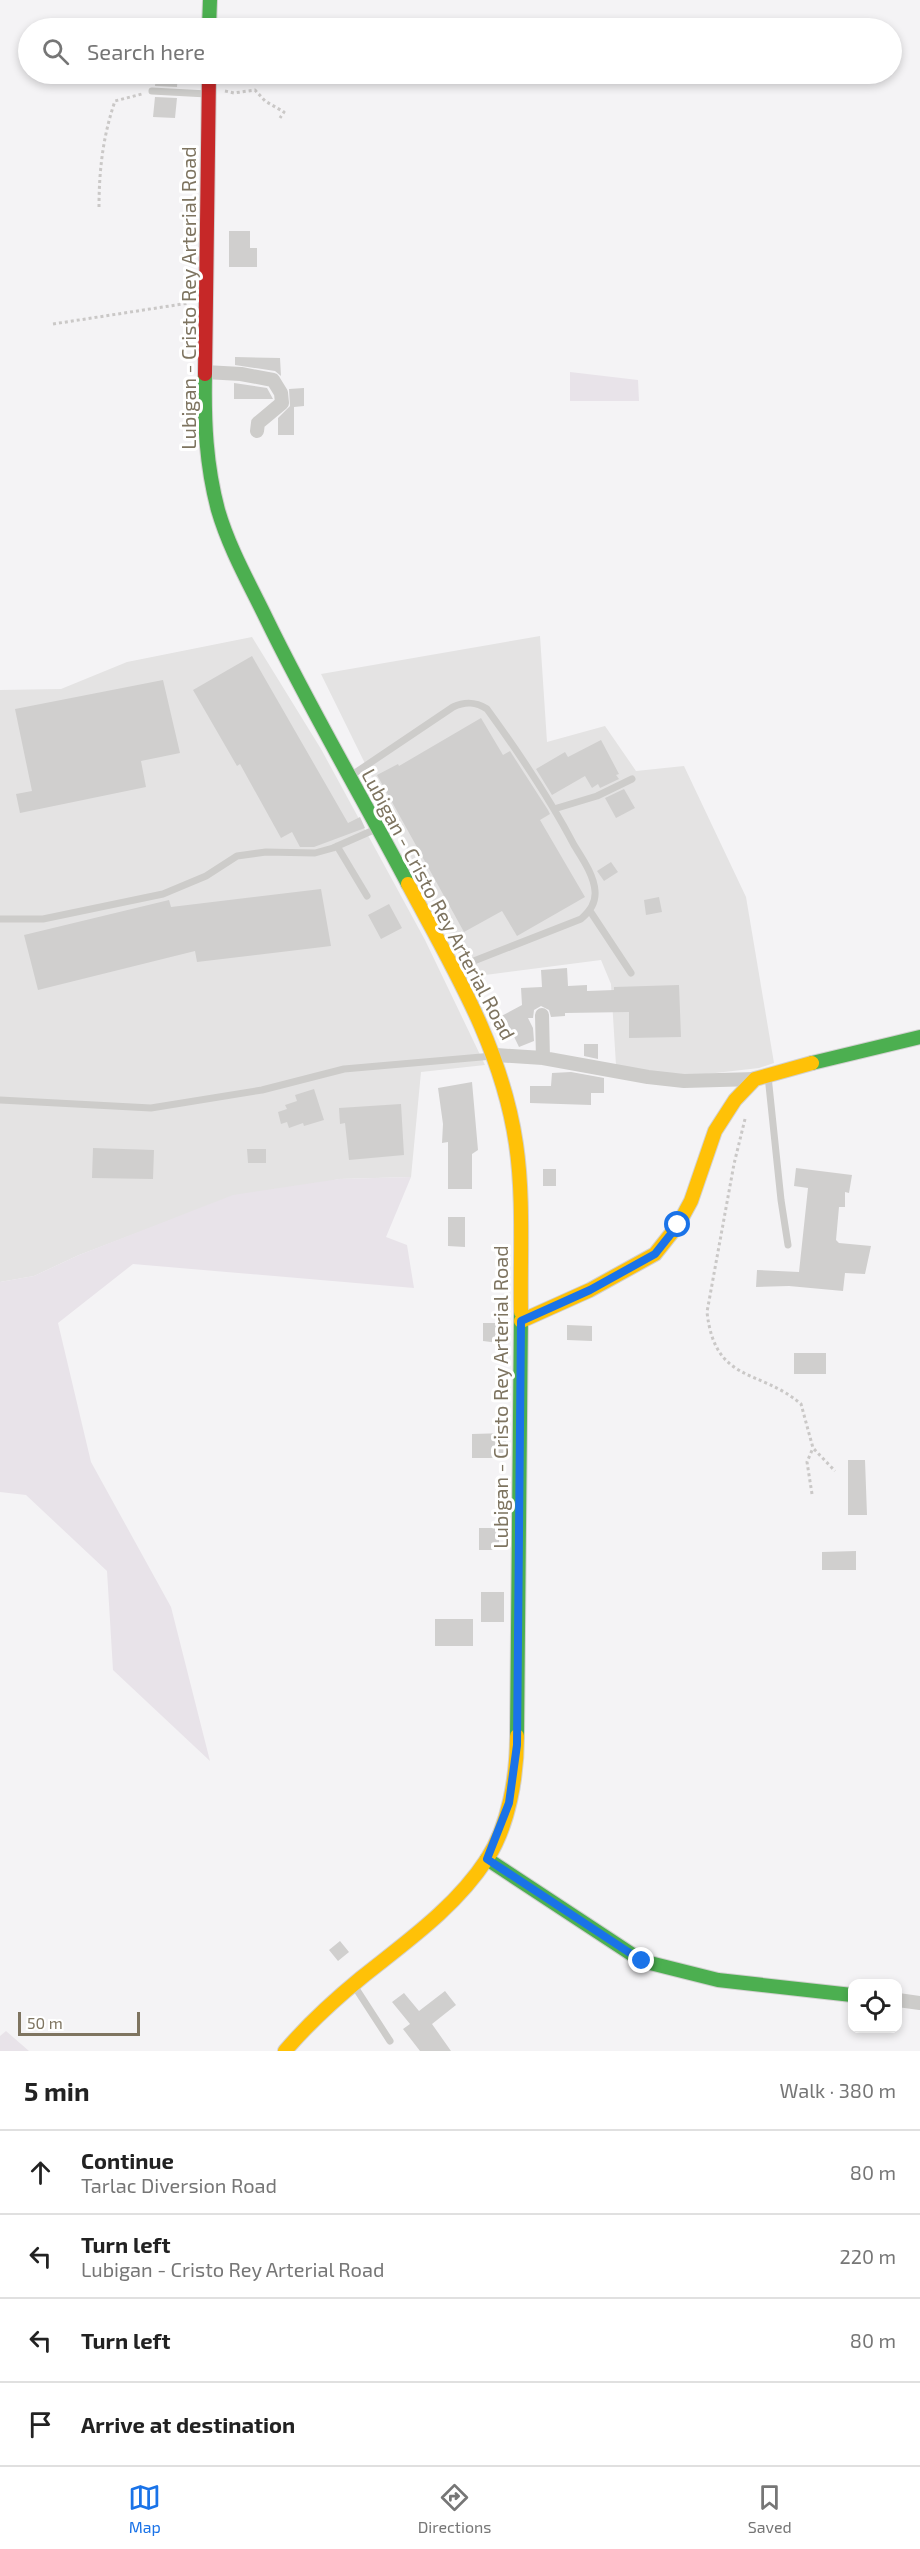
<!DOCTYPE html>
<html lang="en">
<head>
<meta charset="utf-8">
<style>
	body { margin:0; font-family:"Exo 2",sans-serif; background:#f6f6f6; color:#222 }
	.controls { position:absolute; right:18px; bottom:18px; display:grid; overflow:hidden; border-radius:12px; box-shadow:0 3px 9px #0003 }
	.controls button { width:54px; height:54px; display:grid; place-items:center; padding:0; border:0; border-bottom:2px solid #e0e0e0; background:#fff; color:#222; font:30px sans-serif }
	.scale { position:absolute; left:18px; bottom:15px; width:122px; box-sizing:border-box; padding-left:6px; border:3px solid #7e7460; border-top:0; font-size:16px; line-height:21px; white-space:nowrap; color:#7e7460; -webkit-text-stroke:4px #fff; paint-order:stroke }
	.stop { position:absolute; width:18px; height:18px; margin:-14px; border:4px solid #1a73e8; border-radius:50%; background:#fff }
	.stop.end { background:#1a73e8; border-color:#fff; box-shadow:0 2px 6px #0008 }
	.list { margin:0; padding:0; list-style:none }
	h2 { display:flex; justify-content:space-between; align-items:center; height:78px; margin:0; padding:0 24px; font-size:26px }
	h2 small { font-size:20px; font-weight:400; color:#767676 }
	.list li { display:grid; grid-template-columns:39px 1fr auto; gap:18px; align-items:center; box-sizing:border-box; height:84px; padding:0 24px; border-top:2px solid #e0e0e0 }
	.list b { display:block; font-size:22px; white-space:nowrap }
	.list p { margin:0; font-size:20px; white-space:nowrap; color:#767676 }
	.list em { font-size:20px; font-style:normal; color:#767676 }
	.icon { flex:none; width:33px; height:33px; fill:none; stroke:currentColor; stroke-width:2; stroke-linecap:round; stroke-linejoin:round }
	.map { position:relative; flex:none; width:920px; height:2051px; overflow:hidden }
	.search { position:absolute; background:#fff; box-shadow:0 3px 9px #0003; left:18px; right:18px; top:18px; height:66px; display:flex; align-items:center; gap:15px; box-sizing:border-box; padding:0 21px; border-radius:33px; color:#767676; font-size:22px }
	.sheet { height:414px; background:#fff }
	nav { display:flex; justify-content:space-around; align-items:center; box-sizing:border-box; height:84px; border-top:2px solid #e0e0e0; background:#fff; font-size:16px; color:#767676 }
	nav a { display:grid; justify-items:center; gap:3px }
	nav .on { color:#1a73e8 }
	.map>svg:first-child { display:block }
</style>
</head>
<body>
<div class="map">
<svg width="920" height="2051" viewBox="0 0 920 2051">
	<rect width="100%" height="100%" fill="#f4f3f5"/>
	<path fill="#e4e3e3" d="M540 636 547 742 605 726 636 771 684 766 746 897 774 1063 759 1068 698 1075 648 1072 616 1065 611 984 601 960 470 977 321 674Z
		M252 637 321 749 425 940 485 1065 421 1072 411 1177 339 1179 179 1217 79 1255 34 1276 0 1282V690L61 689 127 662Z"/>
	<path fill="#e8e3e9" d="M570 372 638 380 639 401H570Z
		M411 1177 386 1237 407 1245 414 1288 133 1264 58 1323 91 1462 171 1607 210 1761 113 1670 107 1571 26 1495 0 1492V1282L34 1276 79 1255 233 1195 339 1179Z
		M6 2031 29 2051H0V2036Z"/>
	<path fill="#d0cfce" d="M156 74H178L177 87 155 86Z
		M155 97 177 98 175 118 153 117Z
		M229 231H250V248H257V267H229Z
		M235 357 280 358 281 376 275 371 235 365Z
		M234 383 267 388 273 399H234Z
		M304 388V406L294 407V435H278V418L290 406 289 389Z
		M252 656 348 823 360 817 365 828 314 847H300L292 832 281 838 240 764 237 766 193 690Z
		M163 680 180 753 141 761 146 787 20 813 16 794 32 791 15 709Z
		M481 718 503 755 510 751 548 810 550 814 540 820 585 897 517 936 502 911 464 932 377 775 398 764 399 766Z
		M601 740 619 774 616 775 619 779 600 788 598 784 592 788 585 776 552 795 536 769 565 752 568 757Z
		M624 789 635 808 616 818 605 798Z
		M611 862 618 872 604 881 597 871Z
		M321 889 331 946 197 962 195 951 38 990 24 935 169 900 171 907Z
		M659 897 662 912 646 915 644 900Z
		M389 904 402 928 381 939 368 915Z
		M567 968 568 986 587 985V991L614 990V987L679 985 681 1037 629 1038V1012L565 1013V1016L551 1017 549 1010 541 1006 534 1010 533 1018H528L533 1028 534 1041 519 1047 506 1020H494L522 1005 521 988 542 987 541 970Z
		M584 1044H598V1059L584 1056Z
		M571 1072 604 1078V1093H591V1105L530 1103V1086H551L552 1073Z
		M472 1082 478 1150 472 1154V1189H448V1142L442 1143 443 1124 438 1088Z
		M314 1089 324 1120 304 1126 303 1123 289 1128 287 1122 281 1124 278 1112 287 1109 285 1105 297 1101 295 1095Z
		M401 1104 404 1155 349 1160 345 1123 340 1124 339 1108Z
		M93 1148 154 1150 153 1179 92 1178Z
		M247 1149H266V1163H248Z
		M796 1168 852 1175 849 1193 845 1192V1207H839L836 1240 839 1243 871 1246 865 1274 845 1273 843 1291 789 1286 756 1287 757 1270 799 1272 808 1188 794 1186Z
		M543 1169H556V1186H543Z
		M448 1217H465V1247L448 1246Z
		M483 1323H508L507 1344 483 1341Z
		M567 1325 592 1326V1341L567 1340Z
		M794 1353H826V1374H794Z
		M506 1433V1458H472V1434Z
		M848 1460H865L867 1515H848Z
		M479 1528H499V1550H479Z
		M856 1551V1570H822V1552Z
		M481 1592H504V1622H481Z
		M435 1619H473V1646H435Z
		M340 1941 349 1952 338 1961 329 1950Z
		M445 1991 456 2005 432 2024 451 2051H420L403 2029 410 2024 392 2002 404 1993 419 2011Z"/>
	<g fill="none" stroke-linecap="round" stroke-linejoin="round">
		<g stroke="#d2d1d0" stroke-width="16">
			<path id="fast" d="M209 28 210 0
				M205 374C204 421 206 465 218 510 229 548 249 583 266 618 310 709 361 795 408 884
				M812 1063 920 1037
				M517 1736 521 1312
				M487 1859 642 1961 718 1980 852 1995"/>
		</g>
		<g stroke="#d2d1d0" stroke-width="16">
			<path id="slow" d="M408 884C453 968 502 1048 516 1144 524 1198 520 1257 521 1312
				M521 1321 590 1290 655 1254 678 1225 691 1201 715 1131 735 1100 755 1079 812 1063
				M285 2051C308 2024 333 2001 361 1978 406 1942 455 1908 487 1859 509 1825 517 1776 517 1736"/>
		</g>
		<g stroke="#d2d1d0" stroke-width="16">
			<path id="jam" d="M205 374 209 74"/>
		</g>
		<path stroke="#cac8c7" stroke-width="3" stroke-dasharray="3 3" stroke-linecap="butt" d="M225 91 234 93 255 90 265 101 284 112 280 118
			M99 207C99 170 103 136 115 101L142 94
			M53 324 189 303
			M745 1119 734 1164 707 1312C715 1384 759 1368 801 1404L813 1448 835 1471
			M812 1494 807 1462 813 1448"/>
		<path stroke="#cdccca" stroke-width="7" d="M152 91 207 94
			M352 775 453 707C466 701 476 702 487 709 519 753 549 797 574 845 582 858 594 875 595 891 596 903 590 911 581 919L456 968
			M554 809 597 796 632 779
			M337 846 367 896
			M590 911 631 973
			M0 919H43L163 894 206 876 237 856 266 852 315 853 333 848 376 829
			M768 1076 781 1200 788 1245
			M0 1100 151 1108 262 1090 344 1069 493 1056
			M355 1987 390 2041"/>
		<path stroke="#cdccca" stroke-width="14" d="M205 372 241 374 273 380 281 393 282 403 258 423 257 431
			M542 1015 543 1058
			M496 1055 543 1058 648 1077 684 1081 755 1079
			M898 2000 920 2003"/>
		<use href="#fast" stroke="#4caf50" stroke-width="14"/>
		<use href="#slow" stroke="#ffc107" stroke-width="14"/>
		<use href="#jam" stroke="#c62828" stroke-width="14"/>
	</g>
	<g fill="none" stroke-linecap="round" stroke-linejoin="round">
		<path stroke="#1a73e8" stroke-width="8" d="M642 1961 487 1859 509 1803 517 1745 521 1321 590 1290 655 1254 678 1225"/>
	</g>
	<g text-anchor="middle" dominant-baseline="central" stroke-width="6" stroke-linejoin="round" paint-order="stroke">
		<g font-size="20" fill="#7e7460" stroke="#fff">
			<text transform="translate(188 298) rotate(-90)">Lubigan - Cristo Rey Arterial Road</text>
			<text transform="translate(439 904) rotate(62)">Lubigan - Cristo Rey Arterial Road</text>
			<text transform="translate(500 1397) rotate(-90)">Lubigan - Cristo Rey Arterial Road</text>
		</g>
	</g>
</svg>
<div class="controls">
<button><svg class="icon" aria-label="locate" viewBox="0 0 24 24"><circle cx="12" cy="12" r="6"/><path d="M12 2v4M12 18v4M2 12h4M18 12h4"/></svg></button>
</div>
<div class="scale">50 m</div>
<div class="stop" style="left:678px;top:1225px"></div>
<div class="stop end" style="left:642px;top:1961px"></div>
<div class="search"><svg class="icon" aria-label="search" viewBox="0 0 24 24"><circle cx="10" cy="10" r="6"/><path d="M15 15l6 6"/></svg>Search here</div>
</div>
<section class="sheet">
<h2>5 min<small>Walk · 380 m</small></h2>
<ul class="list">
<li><svg class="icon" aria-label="ahead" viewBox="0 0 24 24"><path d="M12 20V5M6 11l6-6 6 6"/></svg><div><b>Continue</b><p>Tarlac Diversion Road</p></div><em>80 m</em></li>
<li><svg class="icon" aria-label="left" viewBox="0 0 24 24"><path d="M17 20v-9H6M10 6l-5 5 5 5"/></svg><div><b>Turn left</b><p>Lubigan - Cristo Rey Arterial Road</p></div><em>220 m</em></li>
<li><svg class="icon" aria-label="left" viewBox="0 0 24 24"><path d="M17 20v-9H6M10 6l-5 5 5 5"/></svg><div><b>Turn left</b></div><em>80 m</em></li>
<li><svg class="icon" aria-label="arrive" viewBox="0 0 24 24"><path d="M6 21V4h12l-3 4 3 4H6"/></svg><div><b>Arrive at destination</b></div></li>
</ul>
</section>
<nav>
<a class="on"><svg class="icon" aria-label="map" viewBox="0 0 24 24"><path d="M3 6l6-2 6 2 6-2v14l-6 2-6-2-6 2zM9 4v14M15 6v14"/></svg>Map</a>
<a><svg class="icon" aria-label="directions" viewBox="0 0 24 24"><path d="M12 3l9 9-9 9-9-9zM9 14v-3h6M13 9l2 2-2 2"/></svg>Directions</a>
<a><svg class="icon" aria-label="saved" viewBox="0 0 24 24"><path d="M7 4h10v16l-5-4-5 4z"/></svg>Saved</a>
</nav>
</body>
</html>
